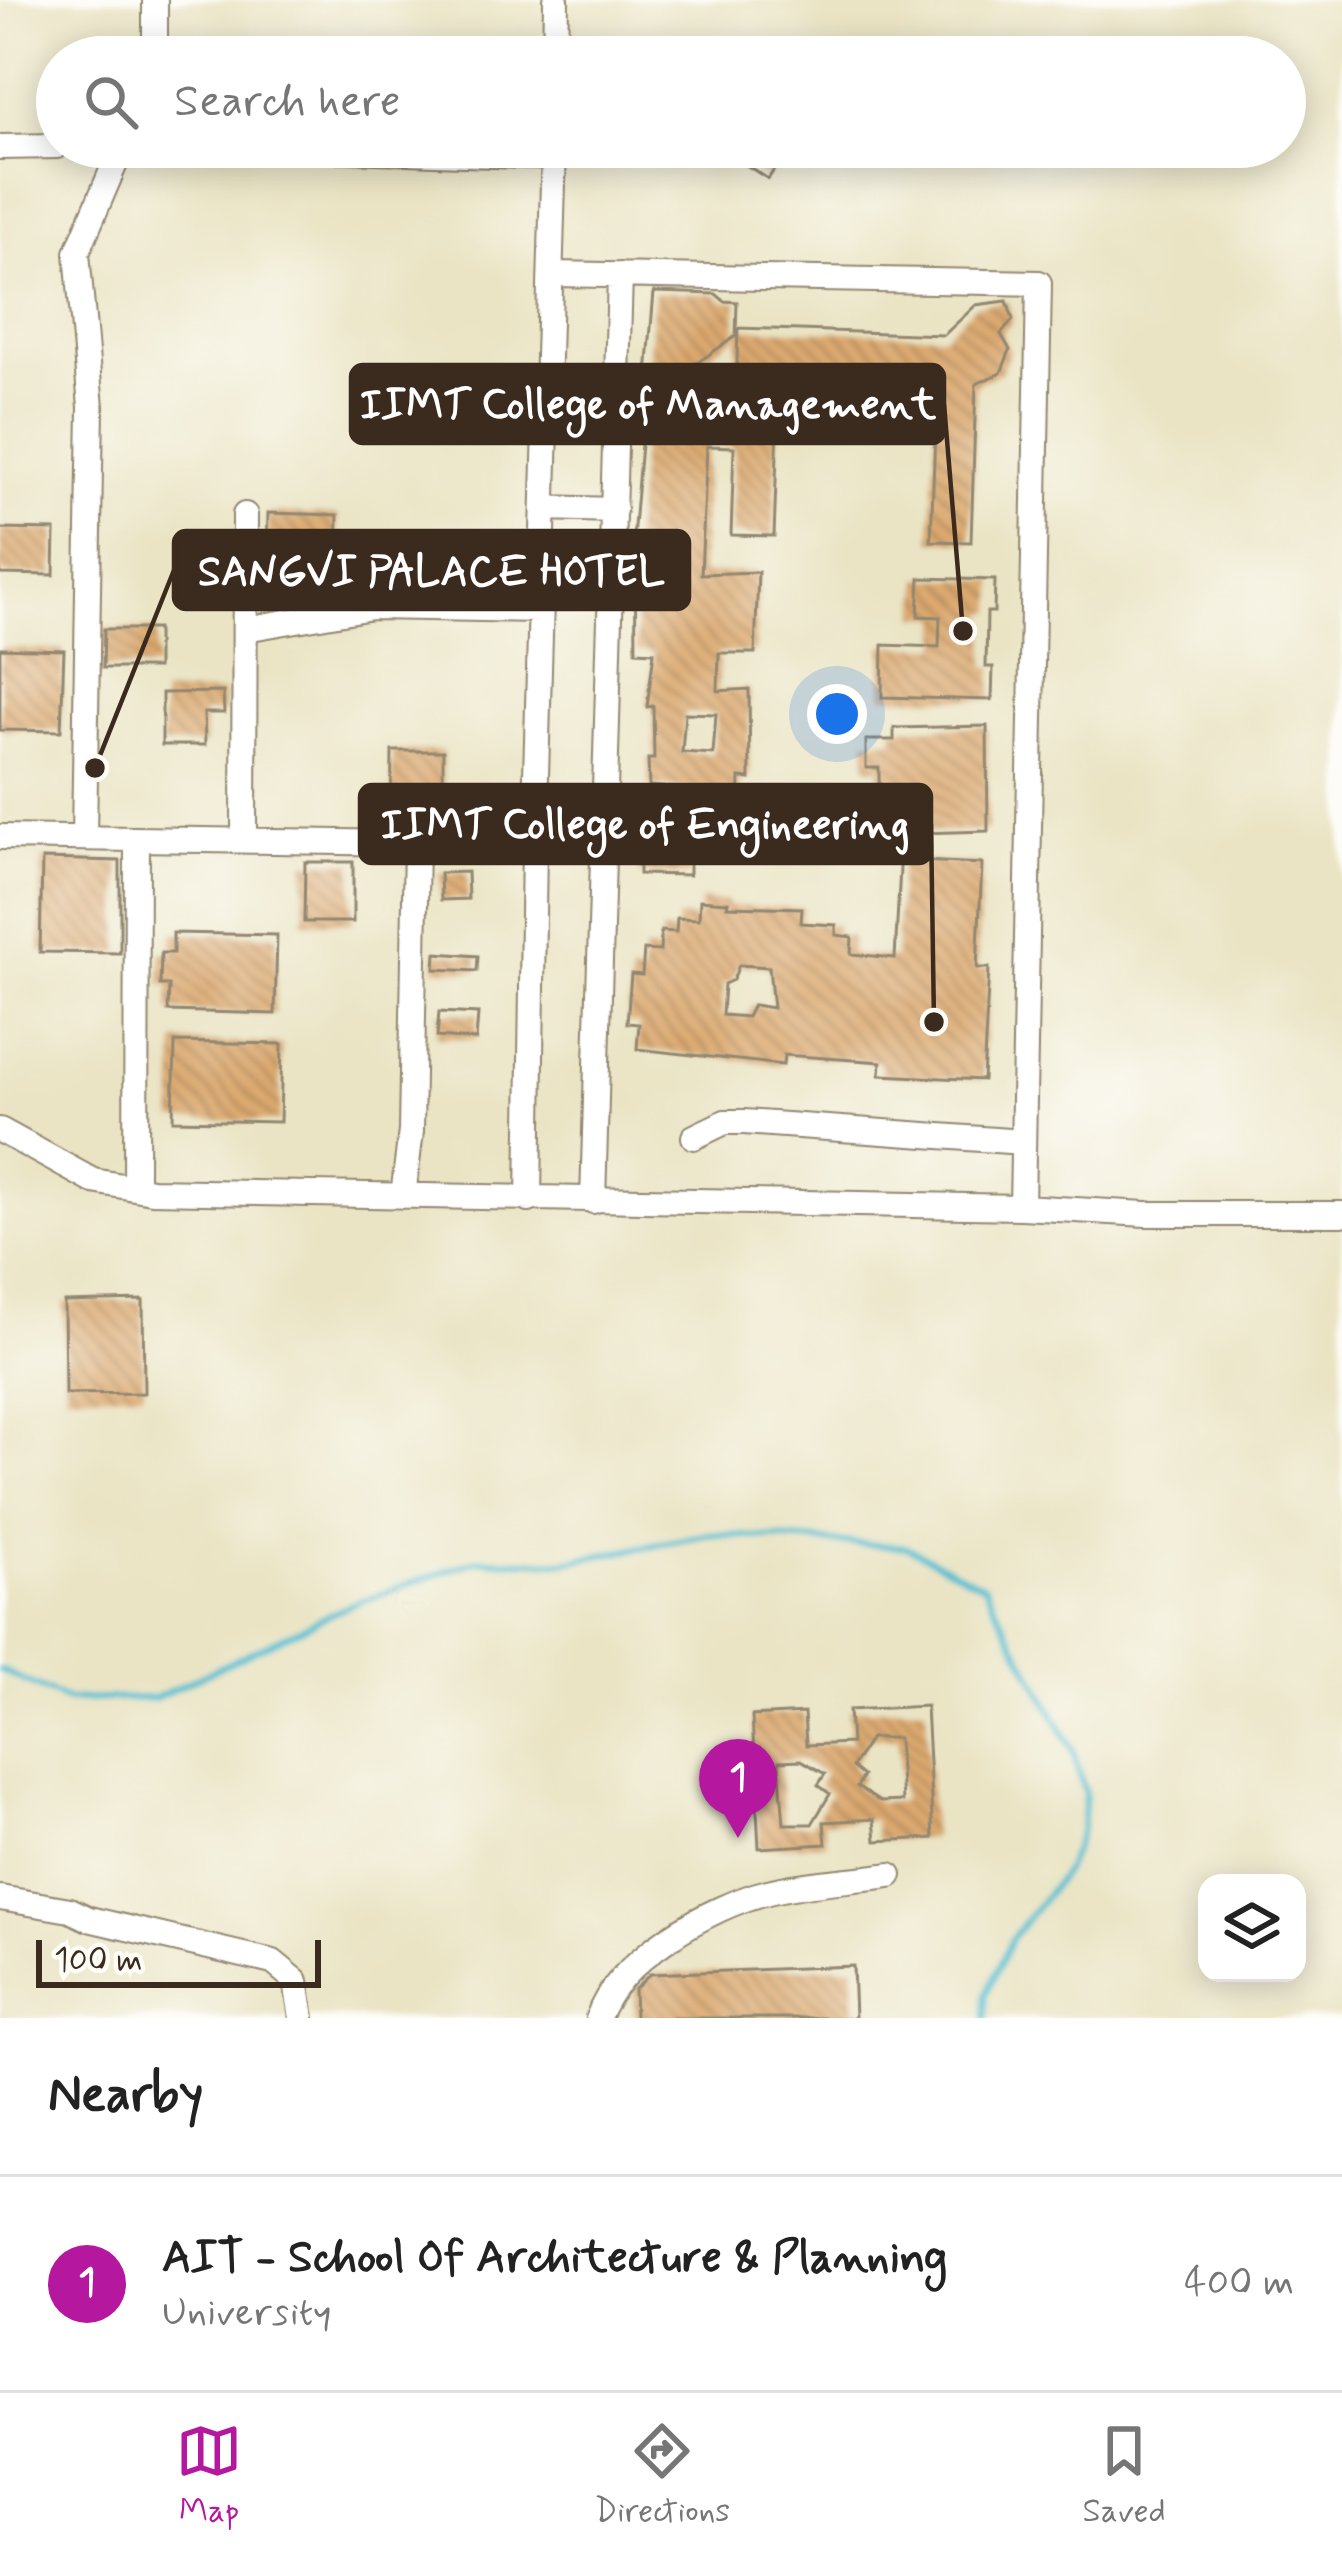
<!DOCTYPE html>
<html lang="en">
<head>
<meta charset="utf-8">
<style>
	body { margin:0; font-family:Mynerve,sans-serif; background:#f2f2f2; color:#222 }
	.controls { position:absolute; right:36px; bottom:36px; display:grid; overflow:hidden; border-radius:24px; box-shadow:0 6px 30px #0003 }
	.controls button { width:108px; height:108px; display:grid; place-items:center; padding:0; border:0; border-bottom:3px solid #e0e0e0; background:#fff; color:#222; font:60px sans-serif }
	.scale { position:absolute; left:36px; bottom:30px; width:285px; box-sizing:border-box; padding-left:12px; border:6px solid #3b2a1e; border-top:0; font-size:33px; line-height:42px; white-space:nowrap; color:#3b2a1e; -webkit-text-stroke:9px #fdfcf7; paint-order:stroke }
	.you { position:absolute; left:837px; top:714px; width:42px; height:42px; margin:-30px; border:9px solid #fff; border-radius:50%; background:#1a73e8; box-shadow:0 0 0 18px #1a73e833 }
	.badge { display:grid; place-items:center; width:78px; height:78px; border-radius:50%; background:#b5179e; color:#fff; font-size:39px; font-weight:700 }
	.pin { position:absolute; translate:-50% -99px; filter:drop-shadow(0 3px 6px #0008) }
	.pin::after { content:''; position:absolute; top:63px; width:42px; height:36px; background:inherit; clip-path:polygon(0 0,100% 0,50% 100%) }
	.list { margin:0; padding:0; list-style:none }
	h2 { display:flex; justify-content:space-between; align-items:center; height:156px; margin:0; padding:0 48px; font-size:51px }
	h2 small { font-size:39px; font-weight:400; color:#767676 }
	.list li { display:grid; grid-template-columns:78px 1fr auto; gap:36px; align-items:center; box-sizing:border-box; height:216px; padding:0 48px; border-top:3px solid #e0e0e0 }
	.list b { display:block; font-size:45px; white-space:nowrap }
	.list p { margin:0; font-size:39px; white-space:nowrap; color:#767676 }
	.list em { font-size:39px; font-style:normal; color:#767676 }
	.icon { flex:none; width:66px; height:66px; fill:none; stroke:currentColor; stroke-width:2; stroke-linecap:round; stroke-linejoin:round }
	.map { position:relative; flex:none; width:1342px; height:2018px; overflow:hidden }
	.search { position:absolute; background:#fff; box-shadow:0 6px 30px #0003; left:36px; right:36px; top:36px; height:132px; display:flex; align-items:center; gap:30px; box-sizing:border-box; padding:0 42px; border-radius:66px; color:#767676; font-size:45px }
	.sheet { height:372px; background:#fff }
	nav { display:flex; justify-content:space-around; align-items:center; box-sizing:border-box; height:168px; border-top:3px solid #e0e0e0; background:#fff; font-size:33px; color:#767676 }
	nav a { display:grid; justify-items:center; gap:6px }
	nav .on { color:#b5179e }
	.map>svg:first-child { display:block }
</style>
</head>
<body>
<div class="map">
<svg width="1342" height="2018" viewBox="0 0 1342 2018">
	<defs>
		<pattern id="building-back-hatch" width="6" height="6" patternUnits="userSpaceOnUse" patternTransform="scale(3)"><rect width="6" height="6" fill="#dba970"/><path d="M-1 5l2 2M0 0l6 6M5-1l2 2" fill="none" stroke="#b38a5b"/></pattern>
	</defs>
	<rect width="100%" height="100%" fill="#fdfcf7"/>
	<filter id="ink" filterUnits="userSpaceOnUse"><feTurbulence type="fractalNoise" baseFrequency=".00833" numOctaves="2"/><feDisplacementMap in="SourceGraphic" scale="24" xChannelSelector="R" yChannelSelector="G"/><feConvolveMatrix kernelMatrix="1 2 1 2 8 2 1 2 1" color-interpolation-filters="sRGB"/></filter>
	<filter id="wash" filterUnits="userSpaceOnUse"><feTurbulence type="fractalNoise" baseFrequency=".004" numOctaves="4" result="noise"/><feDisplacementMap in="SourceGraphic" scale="48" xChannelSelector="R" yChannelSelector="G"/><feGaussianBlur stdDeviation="2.7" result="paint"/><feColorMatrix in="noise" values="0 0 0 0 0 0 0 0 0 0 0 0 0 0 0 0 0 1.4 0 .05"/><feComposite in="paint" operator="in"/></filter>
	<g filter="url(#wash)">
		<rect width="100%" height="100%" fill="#eae4c4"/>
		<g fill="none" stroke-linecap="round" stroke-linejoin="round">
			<path stroke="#53bdd0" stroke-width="6" d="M0 1670 68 1700 155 1698 352 1604 477 1560 565 1562 710 1534 907 1547 984 1586 1072 1748 1085 1793 1082 1828 1065 1871 1012 1938 985 1996 986 2018"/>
		</g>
		<g id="blocks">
			<path fill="url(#building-back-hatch)" fill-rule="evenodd" d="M754 147H789L768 179 743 163Z
				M654 292 716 294 724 301 737 302 736 336 691 367 702 379V389L736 395 738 328 944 335 976 305 1007 301 1013 320 1001 334 1010 350 1001 373 976 384 971 542 931 541 937 376 780 371 774 536 731 535 734 447 707 446 701 574 758 572 755 653H719L718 691 749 689 750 779 740 778 739 806 715 802 717 792 649 786 648 759H654L653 706 647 707 654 652 636 651 635 550H632ZM685 713 716 714 713 754 682 752Z
				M268 513 338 515 337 555 267 554Z
				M0 529 55 530 54 575 0 574Z
				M920 578 995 580 994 612H987L986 667H993L992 700 882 697 883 645 939 647 940 617 918 616Z
				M104 629H157V668H103Z
				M0 648 64 650 61 731 0 730Z
				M223 692 224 713H204L205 745H162V693Z
				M987 726 988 831 920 833 921 861 982 864 977 968H989L983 1080 880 1075 881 1062 784 1055 783 1065 637 1049 639 1024 627 1023 631 974 642 975 644 950 660 951 661 931 676 932 677 918 699 919 700 900 728 902 727 906 802 908 801 923 836 925V935L852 937 851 954 895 958 901 850H880L879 768H866V740H894V728ZM739 965 769 967 773 1008 753 1005 747 1017 722 1015 724 984 733 980Z
				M392 751H443V817H391Z
				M639 829H689V875L639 874Z
				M42 859 120 861V953L40 952Z
				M305 862H353V922H304Z
				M467 872 468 899 441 900 440 873Z
				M173 933 277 935 275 1014 168 1011 169 985H160L161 953H173Z
				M436 953 478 956 477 971 435 969Z
				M439 1012 478 1014 476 1040 437 1037Z
				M175 1042 282 1044 280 1122 173 1120Z
				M143 1300 144 1393 65 1394 64 1302Z
				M926 1706 933 1838 876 1841 874 1819 824 1822 826 1844 759 1848 752 1716 804 1713 806 1745 851 1743 849 1710ZM870 1738H898L902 1801 880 1802 857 1787 863 1776 852 1767ZM801 1760 825 1774 818 1785 830 1794 812 1824H784L779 1761Z
				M853 1966 855 2018H635L634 1990 650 1974Z"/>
		</g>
	</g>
	<g filter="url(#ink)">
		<use href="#blocks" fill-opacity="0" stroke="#928771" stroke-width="3"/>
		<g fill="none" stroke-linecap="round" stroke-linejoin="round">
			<g stroke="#928771" stroke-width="28">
				<path id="minor" d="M155 57V0
					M555 57 556 0
					M0 147 57 146
					M259 147 554 157
					M553 274 1039 283 1022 1207
					M545 508 614 510
					M245 629 372 607 541 610
					M0 837 534 845
					M84 838 91 407 77 253 122 147
					M244 840 245 515
					M0 1130 93 1181 152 1191 1022 1207 1146 1214H1342
					M694 1137 725 1122H744L1023 1142
					M136 1188 137 840
					M403 1196 411 1131 416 843
					M529 1200 534 845 554 147
					M593 1201 620 275
					M0 1898 70 1910 89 1919 273 1962 296 1981 302 2018
					M598 2018C618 1959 710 1906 768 1892 807 1882 850 1881 890 1875"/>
			</g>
			<use href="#minor" stroke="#fff" stroke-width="24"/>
		</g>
	</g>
	<path fill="none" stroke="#3b2a1e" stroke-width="4.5" d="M963 631L944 404M95 768L174 570M934 1022L931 824"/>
	<g fill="#3b2a1e" stroke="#fdfcf7" stroke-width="4.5">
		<circle cx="963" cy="631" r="12"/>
		<circle cx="95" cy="768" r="12"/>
		<circle cx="934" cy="1022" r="12"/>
	</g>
	<g fill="#3b2a1e" stroke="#3b2a1e" stroke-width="4.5">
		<rect x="351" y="365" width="593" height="78" rx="12"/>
		<rect x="174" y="531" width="515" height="78" rx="12"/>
		<rect x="360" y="785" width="571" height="78" rx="12"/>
	</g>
	<g font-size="42" text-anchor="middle" font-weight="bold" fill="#fff">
		<text x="648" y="418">IIMT College of Management</text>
		<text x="431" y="585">SANGVI PALACE HOTEL</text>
		<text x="645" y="838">IIMT College of Engineering</text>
	</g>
</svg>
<div class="controls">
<button><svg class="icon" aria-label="layers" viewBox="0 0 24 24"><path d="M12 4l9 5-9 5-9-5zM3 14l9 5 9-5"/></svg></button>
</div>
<div class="scale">100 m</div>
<div class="you"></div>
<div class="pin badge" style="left:738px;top:1838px">1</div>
<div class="search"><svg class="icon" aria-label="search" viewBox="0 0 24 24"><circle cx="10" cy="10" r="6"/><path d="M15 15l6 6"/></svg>Search here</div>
</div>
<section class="sheet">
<h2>Nearby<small></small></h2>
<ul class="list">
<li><span class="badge">1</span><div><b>AIT - School Of Architecture &amp; Planning</b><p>University</p></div><em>400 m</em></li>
</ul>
</section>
<nav>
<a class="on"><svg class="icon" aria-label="map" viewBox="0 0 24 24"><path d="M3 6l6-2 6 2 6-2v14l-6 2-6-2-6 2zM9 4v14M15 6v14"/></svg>Map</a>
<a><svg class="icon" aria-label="directions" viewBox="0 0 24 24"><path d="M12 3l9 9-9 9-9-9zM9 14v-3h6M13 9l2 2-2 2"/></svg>Directions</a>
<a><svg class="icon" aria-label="saved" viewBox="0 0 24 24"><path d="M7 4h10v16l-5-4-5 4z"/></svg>Saved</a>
</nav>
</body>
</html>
